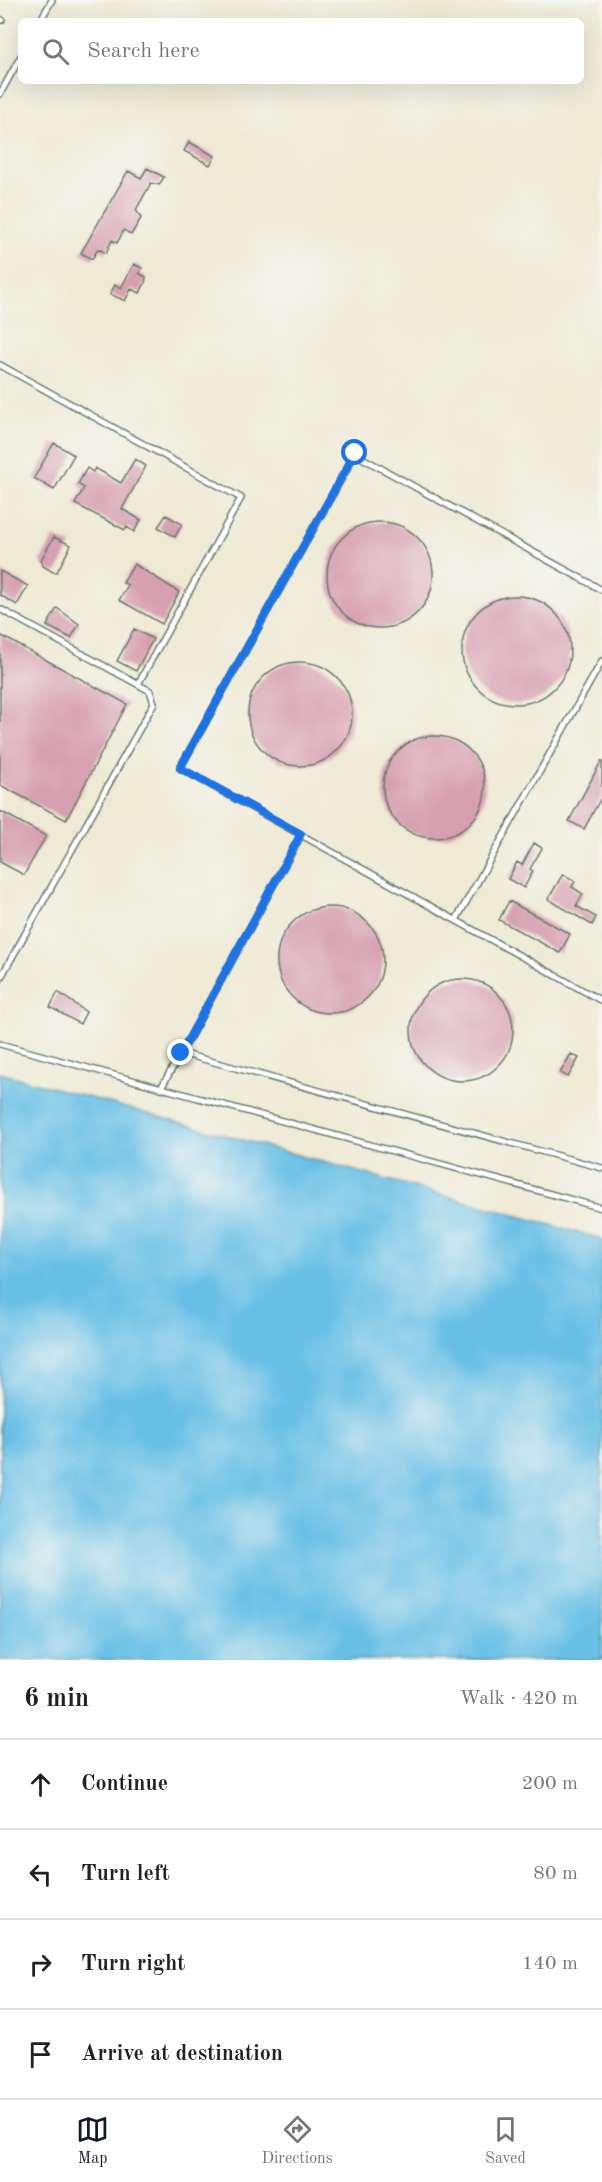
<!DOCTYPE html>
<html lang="en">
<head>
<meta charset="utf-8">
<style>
	body { margin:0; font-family:"Old Standard TT",serif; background:#f2f2f2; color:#202124 }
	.stop { position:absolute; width:18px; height:18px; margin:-14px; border:4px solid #1a73e8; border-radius:50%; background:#fff }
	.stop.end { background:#1a73e8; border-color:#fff; box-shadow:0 2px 6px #0008 }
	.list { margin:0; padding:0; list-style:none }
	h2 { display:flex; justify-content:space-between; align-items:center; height:78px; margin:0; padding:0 24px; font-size:26px }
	h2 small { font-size:20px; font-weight:400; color:#757577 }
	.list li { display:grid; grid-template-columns:39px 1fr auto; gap:18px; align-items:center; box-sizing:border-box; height:90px; padding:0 24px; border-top:2px solid #e0e0e0 }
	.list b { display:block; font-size:22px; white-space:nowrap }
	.list em { font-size:20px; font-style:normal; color:#757577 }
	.icon { flex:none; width:33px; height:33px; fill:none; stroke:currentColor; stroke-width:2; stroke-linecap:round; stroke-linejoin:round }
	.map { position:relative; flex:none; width:602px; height:1660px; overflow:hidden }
	.search { position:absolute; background:#fff; box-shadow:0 6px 24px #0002; left:18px; right:18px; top:18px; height:66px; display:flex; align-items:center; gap:15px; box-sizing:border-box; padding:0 21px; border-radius:9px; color:#757577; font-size:22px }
	.sheet { height:438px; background:#fff }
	nav { display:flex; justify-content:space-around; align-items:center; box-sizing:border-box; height:84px; border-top:2px solid #e0e0e0; background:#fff; font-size:16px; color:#757577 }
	nav a { display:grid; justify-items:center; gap:3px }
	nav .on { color:#111827 }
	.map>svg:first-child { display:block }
</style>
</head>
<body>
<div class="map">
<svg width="602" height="1660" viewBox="0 0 602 1660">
	<rect width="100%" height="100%" fill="#f6f6f2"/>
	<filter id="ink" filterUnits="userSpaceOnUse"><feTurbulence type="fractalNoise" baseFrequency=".0167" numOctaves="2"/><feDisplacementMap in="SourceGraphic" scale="12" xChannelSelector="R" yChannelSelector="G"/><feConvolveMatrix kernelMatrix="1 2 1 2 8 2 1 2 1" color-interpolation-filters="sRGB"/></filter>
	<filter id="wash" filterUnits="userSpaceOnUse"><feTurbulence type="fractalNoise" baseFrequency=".008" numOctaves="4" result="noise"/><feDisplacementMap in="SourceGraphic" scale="24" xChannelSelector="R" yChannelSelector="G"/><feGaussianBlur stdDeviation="1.35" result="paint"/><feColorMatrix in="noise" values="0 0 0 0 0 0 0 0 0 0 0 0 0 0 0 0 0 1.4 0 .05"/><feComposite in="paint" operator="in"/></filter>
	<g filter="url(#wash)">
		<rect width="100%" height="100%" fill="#eeead4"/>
		<path fill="#68c0e6" stroke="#447e8d" stroke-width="1.5" d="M0 1073 602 1239V1660H0Z"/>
		<g id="blocks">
			<path fill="#d7a0b1" d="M189 142 215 156 210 165 184 151Z
				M147 168 164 177 159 185 151 183 136 210 141 218 131 235 124 230 117 243 112 240 106 253 98 249 92 259 81 253 128 171 141 178Z
				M134 264 142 268 139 273 146 277 145 283 140 293 131 289 125 301 110 294 115 285 121 288Z
				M54 443 74 455 54 490 34 478Z
				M135 459 146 466 122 509 141 520 134 532 127 527 125 530 75 504 84 488 78 484 87 468 93 472 95 468 121 483Z
				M166 515 182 524 175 537 158 527Z
				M327 575a53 53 0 1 1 106 0a53 53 0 1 1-106 0Z
				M54 537 71 545 57 572H53L43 566 41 560Z
				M134 564 179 592 162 624 119 600 128 585 123 583Z
				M0 571 28 586 17 605 0 595Z
				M462 650a54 54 0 1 1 108 0a54 54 0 1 1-108 0Z
				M57 608 79 624 71 638 47 626Z
				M134 629 153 639 136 671 117 661Z
				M0 635 127 704 66 820 0 785Z
				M248 714a52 52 0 1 1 104 0a52 52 0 1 1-104 0Z
				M383 787a51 51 0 1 1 102 0a51 51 0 1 1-102 0Z
				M602 760V796L584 829 569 821Z
				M0 811 46 836 24 875 0 862Z
				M534 843 542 848 530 869 533 871 524 888 508 879 517 862 522 865Z
				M563 874 575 881 572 887 583 894 576 906 596 917 592 925 548 899Z
				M509 901 570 934 560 953 499 920Z
				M277 960a53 53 0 1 1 106 0a53 53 0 1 1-106 0Z
				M411 1030a51 51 0 1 1 102 0a51 51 0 1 1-102 0Z
				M58 992 86 1012 80 1024 50 1007Z
				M571 1054 579 1058 568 1077 560 1073Z"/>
		</g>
	</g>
	<g filter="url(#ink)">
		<use href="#blocks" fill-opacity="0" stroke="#677a6c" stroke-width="1.5"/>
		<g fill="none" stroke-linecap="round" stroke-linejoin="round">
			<g stroke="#677a6c" stroke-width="8">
				<path id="lane" d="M0 19 2 20
					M40 21 52 0
					M0 94 21 56
					M0 365 241 498 138 684
					M602 590 355 454 180 768 602 1001
					M0 609 150 691 154 703 0 979
					M301 835 181 1053 602 1168
					M456 920 602 661
					M0 1044 602 1208
					M161 1088 181 1053"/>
			</g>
			<use href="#lane" stroke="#fff" stroke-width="5"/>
		</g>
	</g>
	<g fill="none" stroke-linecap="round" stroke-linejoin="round" filter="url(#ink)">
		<path stroke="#1a73e8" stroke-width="8" d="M181 1053 301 834 180 768 355 453"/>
	</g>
</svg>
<div class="stop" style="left:355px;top:453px"></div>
<div class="stop end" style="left:181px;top:1053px"></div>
<div class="search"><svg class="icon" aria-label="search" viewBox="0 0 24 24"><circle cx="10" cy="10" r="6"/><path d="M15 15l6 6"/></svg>Search here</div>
</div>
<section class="sheet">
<h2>6 min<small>Walk · 420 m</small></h2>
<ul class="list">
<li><svg class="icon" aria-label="ahead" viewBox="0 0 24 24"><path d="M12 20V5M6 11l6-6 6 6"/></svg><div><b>Continue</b></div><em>200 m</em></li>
<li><svg class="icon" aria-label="left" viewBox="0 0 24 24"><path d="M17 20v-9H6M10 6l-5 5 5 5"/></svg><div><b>Turn left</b></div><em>80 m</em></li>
<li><svg class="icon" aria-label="right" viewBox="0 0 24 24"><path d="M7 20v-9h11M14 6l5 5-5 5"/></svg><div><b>Turn right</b></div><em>140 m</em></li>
<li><svg class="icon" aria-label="arrive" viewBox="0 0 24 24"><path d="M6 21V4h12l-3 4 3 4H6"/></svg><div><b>Arrive at destination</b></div></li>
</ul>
</section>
<nav>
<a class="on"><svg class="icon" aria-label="map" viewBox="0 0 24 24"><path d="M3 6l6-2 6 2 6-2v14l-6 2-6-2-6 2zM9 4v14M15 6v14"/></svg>Map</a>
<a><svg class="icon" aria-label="directions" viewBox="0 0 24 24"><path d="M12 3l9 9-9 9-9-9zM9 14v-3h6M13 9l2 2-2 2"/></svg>Directions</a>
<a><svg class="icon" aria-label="saved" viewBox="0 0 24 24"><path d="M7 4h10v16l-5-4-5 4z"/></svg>Saved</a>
</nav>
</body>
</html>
